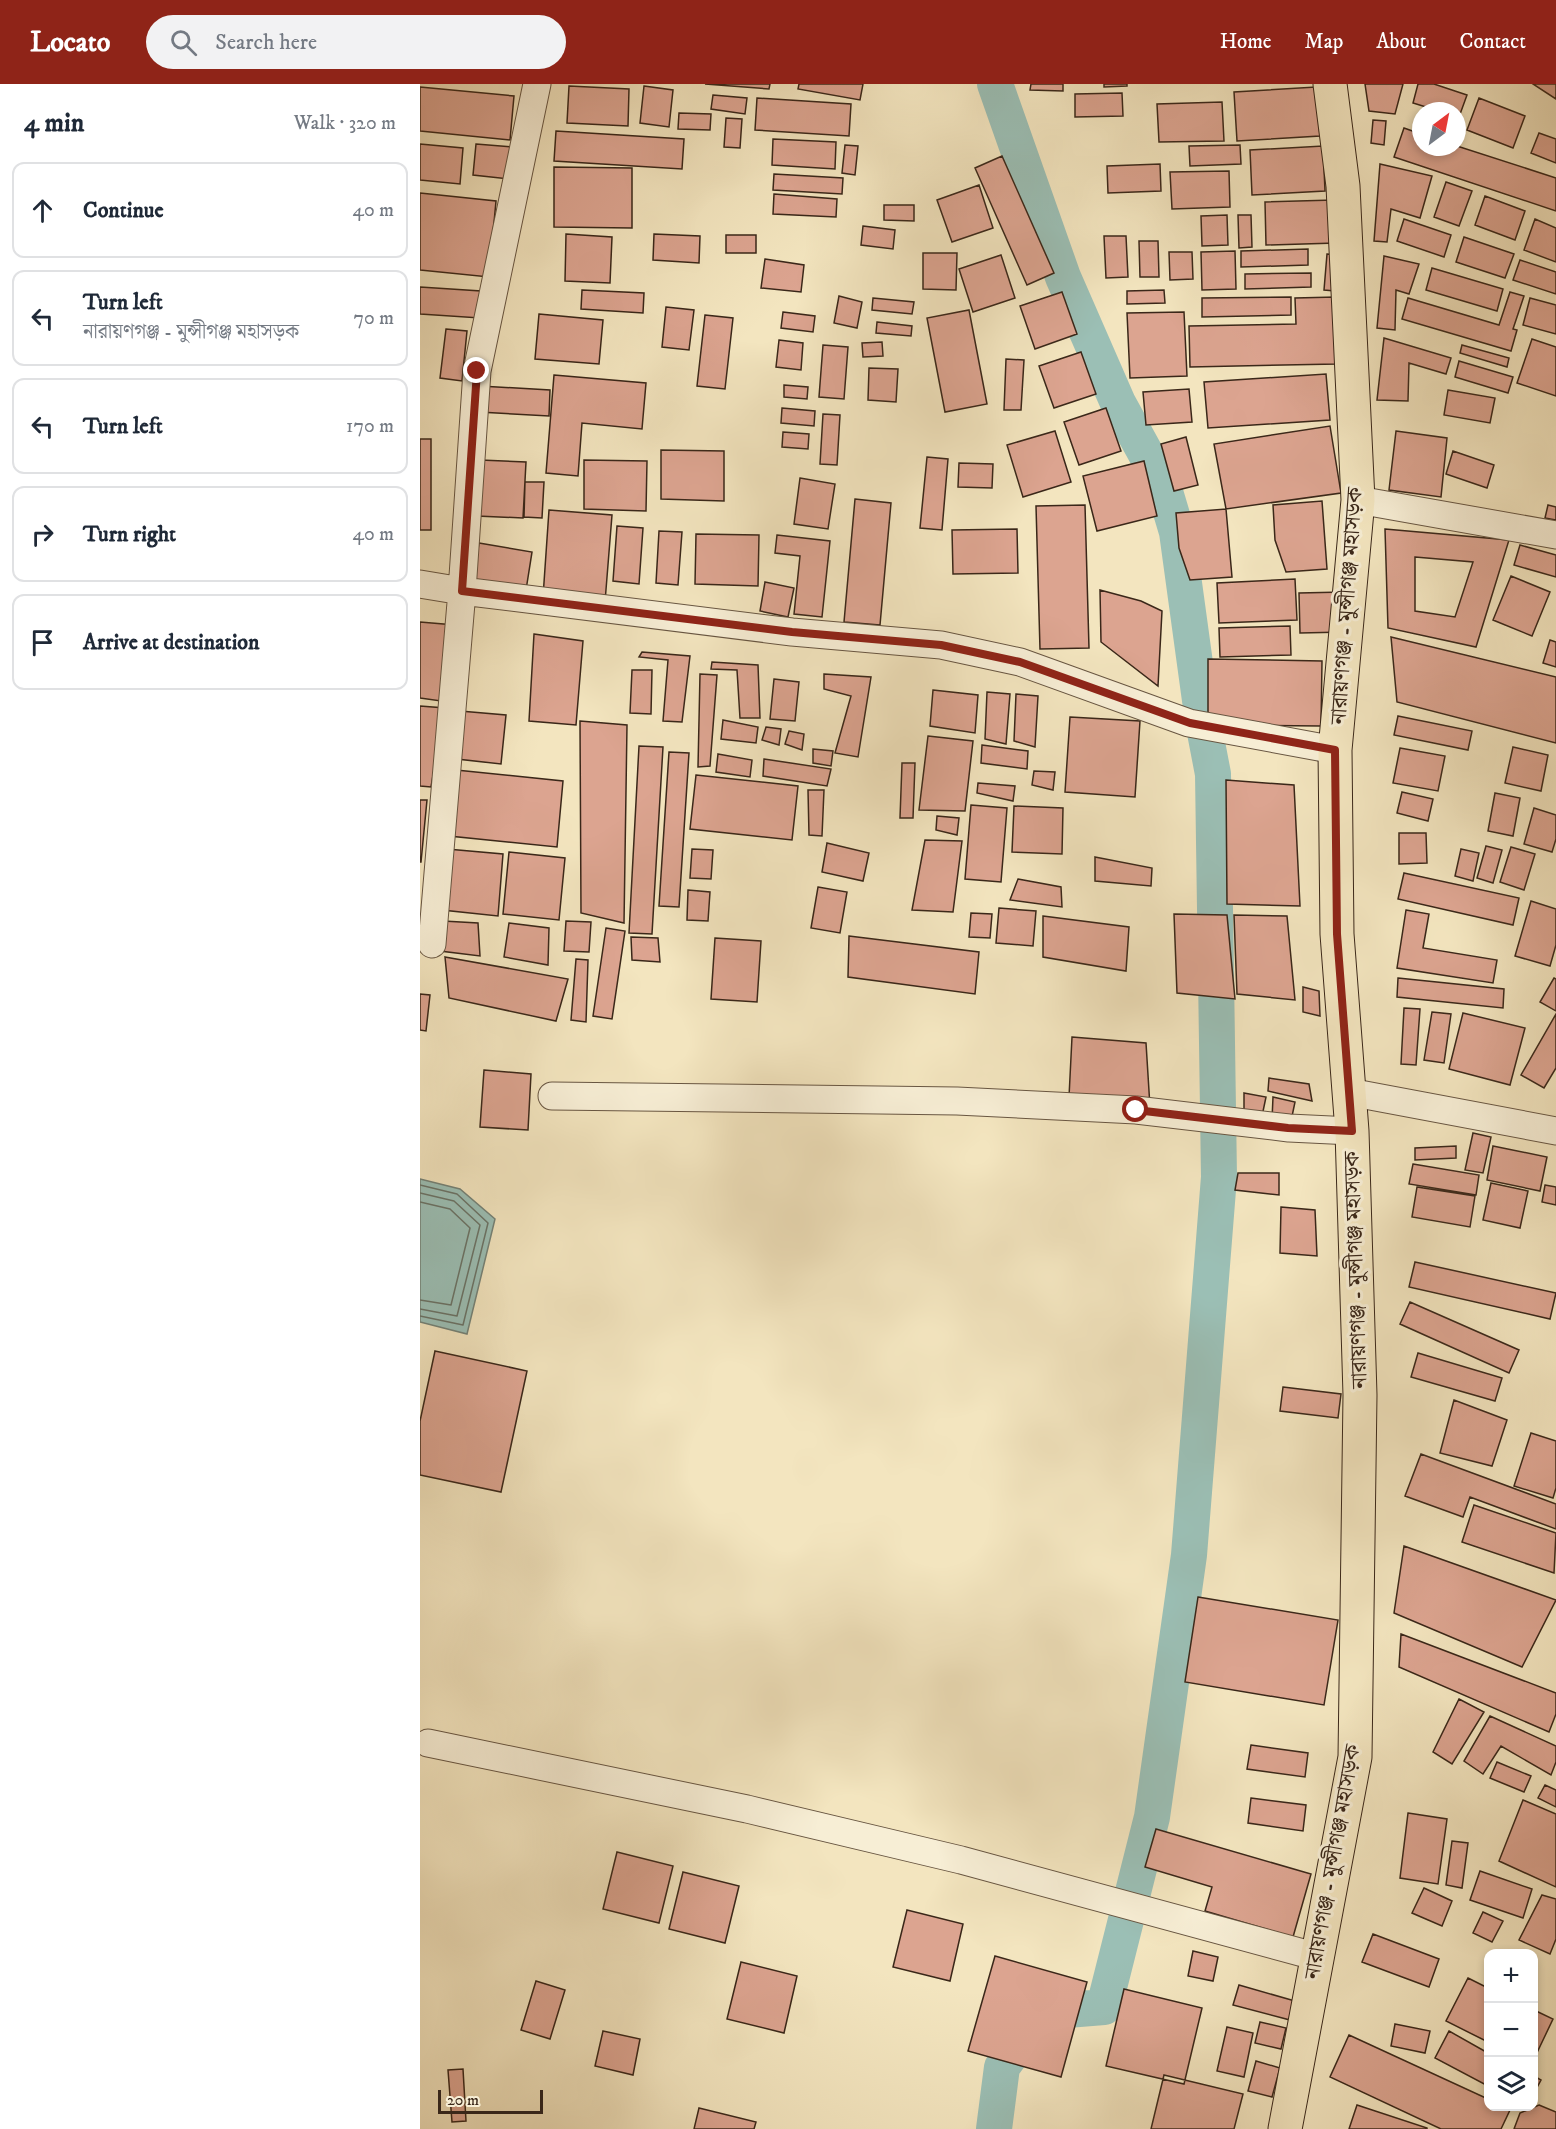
<!DOCTYPE html>
<html lang="en">
<head>
<meta charset="utf-8">
<style>
	body { margin:0; font-family:"IM FELL DW Pica","Noto Serif Bengali",serif; background:#f2f2f3; color:#1f2937 }
	.controls { position:absolute; right:18px; bottom:18px; display:grid; overflow:hidden; border-radius:12px; box-shadow:0 3px 9px #0003 }
	.controls button { width:54px; height:54px; display:grid; place-items:center; padding:0; border:0; border-bottom:2px solid #e0e1e3; background:#fff; color:#1f2937; font:30px sans-serif }
	.compass { position:absolute; left:992px; top:18px; width:54px; height:54px; border-radius:50%; background:#fff; box-shadow:0 3px 9px #0003; rotate:32deg }
	.scale { position:absolute; left:18px; bottom:15px; width:105px; box-sizing:border-box; padding-left:6px; border:3px solid #3a2719; border-top:0; font-size:16px; line-height:21px; white-space:nowrap; color:#3a2719; -webkit-text-stroke:4px #f7eed5; paint-order:stroke }
	.stop { position:absolute; width:18px; height:18px; margin:-14px; border:4px solid #8f2418; border-radius:50%; background:#fff }
	.stop.end { background:#8f2418; border-color:#fff; box-shadow:0 2px 6px #0008 }
	.list { margin:0; padding:0; list-style:none }
	h2 { display:flex; justify-content:space-between; align-items:center; height:78px; margin:0; padding:0 24px; font-size:26px }
	h2 small { font-size:20px; font-weight:400; color:#747a83 }
	.list li { display:grid; grid-template-columns:39px 1fr auto; gap:18px; align-items:center; box-sizing:border-box; height:96px; margin:0 12px 12px; padding:0 12px; border:2px solid #e0e1e3; border-radius:12px }
	.list b { display:block; font-size:22px; white-space:nowrap }
	.list p { margin:0; font-size:20px; white-space:nowrap; color:#747a83 }
	.list em { font-size:20px; font-style:normal; color:#747a83 }
	.icon { flex:none; width:33px; height:33px; fill:none; stroke:currentColor; stroke-width:2; stroke-linecap:round; stroke-linejoin:round }
	.map { position:relative; flex:none; width:1136px; height:2045px; overflow:hidden }
	header { display:flex; align-items:center; gap:36px; box-sizing:border-box; height:84px; padding:0 30px; background:#8f2418; color:#fff }
	header strong { font-size:28px }
	nav { display:flex; gap:33px; margin-inline-start:auto; font-size:21px }
	.search { width:420px; height:54px; background:#f2f2f3; display:flex; align-items:center; gap:15px; box-sizing:border-box; padding:0 21px; border-radius:33px; color:#747a83; font-size:22px }
	main { display:flex }
	aside { flex:1; background:#fff }
	.map>svg:first-child { display:block }
</style>
</head>
<body>
<header>
<strong>Locato</strong>
<div class="search"><svg class="icon" aria-label="search" viewBox="0 0 24 24"><circle cx="10" cy="10" r="6"/><path d="M15 15l6 6"/></svg>Search here</div>
<nav><a>Home</a><a>Map</a><a>About</a><a>Contact</a></nav>
</header>
<main>
<aside>
<h2>4 min<small>Walk · 320 m</small></h2>
<ul class="list">
<li><svg class="icon" aria-label="ahead" viewBox="0 0 24 24"><path d="M12 20V5M6 11l6-6 6 6"/></svg><div><b>Continue</b></div><em>40 m</em></li>
<li><svg class="icon" aria-label="left" viewBox="0 0 24 24"><path d="M17 20v-9H6M10 6l-5 5 5 5"/></svg><div><b>Turn left</b><p>নারায়ণগঞ্জ - মুন্সীগঞ্জ মহাসড়ক</p></div><em>70 m</em></li>
<li><svg class="icon" aria-label="left" viewBox="0 0 24 24"><path d="M17 20v-9H6M10 6l-5 5 5 5"/></svg><div><b>Turn left</b></div><em>170 m</em></li>
<li><svg class="icon" aria-label="right" viewBox="0 0 24 24"><path d="M7 20v-9h11M14 6l5 5-5 5"/></svg><div><b>Turn right</b></div><em>40 m</em></li>
<li><svg class="icon" aria-label="arrive" viewBox="0 0 24 24"><path d="M6 21V4h12l-3 4 3 4H6"/></svg><div><b>Arrive at destination</b></div></li>
</ul>
</aside>
<div class="map">
<svg width="1136" height="2045" viewBox="0 0 1136 2045">
	<rect width="100%" height="100%" fill="#f3e5bf"/>
	<filter id="stains"><feTurbulence type="fractalNoise" baseFrequency=".00333" numOctaves="4"/><feColorMatrix values="0 0 0 0 .2 0 0 0 0 .09 0 0 0 0 .02 0 0 0 .5 -.17"/></filter>
	<radialGradient id="worn" r=".72"><stop offset=".6" stop-color="#630" stop-opacity="0"/><stop offset="1" stop-color="#630" stop-opacity=".3"/></radialGradient>
	<path fill="#9bbfb5" stroke="#748277" stroke-width="1.5" d="M0 1095 40 1105 75 1135 47 1250 0 1238Z"/>
	<g fill="none" stroke-linecap="round" stroke-linejoin="round">
		<path stroke="#6a7367" stroke-width="1.5" d="M0 1101 37 1110 68 1139 43 1241 0 1232
			M0 1109 34 1117 60 1141 37 1232 0 1225
			M0 1118 30 1125 50 1144 31 1221 0 1216"/>
		<path stroke="#9bbfb5" stroke-width="36" d="M574 2045 582 1983 622 1928 684 1923 732 1733 769 1471 799 1093 793 690 783 638 757 448 743 401 698 319 643 193 575 0"/>
	</g>
	<path fill="#dca490" stroke="#3a2719" stroke-width="1.5" fill-rule="evenodd" d="M285 0H350L349 5Z
		M379 0H443L440 16 378 5Z
		M611 0H643V7L610 6Z
		M684 0H707V2L684 3Z
		M945 0H983L975 30 949 27Z
		M998 0H1014L1047 11 1039 33 1037 27H1019L993 19Z
		M1113 0H1136V15Z
		M149 2 209 5 208 42 147 39Z
		M224 2 253 6 249 43 220 39Z
		M0 3 94 12 90 56 0 47Z
		M896 3 900 52 817 57 814 8Z
		M702 9 703 32 655 33V10Z
		M293 11 327 14 325 30 291 25Z
		M337 14 431 20 429 52 335 46Z
		M1059 14 1105 32 1093 64 1047 46Z
		M802 18 804 57 739 58 737 20Z
		M259 29 291 30 290 46 258 45Z
		M306 34 322 35 320 64 304 63Z
		M953 36 966 37 964 61 951 59Z
		M984 44 1001 50V63L1037 62 1136 94V127L974 73Z
		M136 47 264 55 262 85 134 77Z
		M1119 49 1136 55V79L1111 69Z
		M353 55 416 58 415 85 352 81Z
		M0 60 43 64 40 100 0 96Z
		M56 60 92 63 89 95 53 91Z
		M425 61 438 62 435 91 422 89Z
		M820 61 821 80 770 82 769 62Z
		M903 62 905 107 832 111 830 66Z
		M582 72 634 189 607 201 555 84Z
		M740 80 741 107 688 109 687 82Z
		M960 80 1012 92 1000 134 971 125 967 158 954 157Z
		M134 83 212 84V144L134 143Z
		M809 87 810 123 752 125 750 88Z
		M354 90 423 94 422 110 353 106Z
		M1026 98 1052 107 1039 142 1014 133Z
		M559 101 573 144 532 158 517 116Z
		M0 109 76 117 69 193 0 186Z
		M354 110 417 115 416 133 353 130Z
		M1065 112 1105 127 1095 156 1055 141Z
		M914 116 916 159 846 161 845 118Z
		M464 121H494V137L464 136Z
		M807 131 808 161 782 162 781 132Z
		M818 131H831L832 163 819 164Z
		M984 135 1031 151 1024 173 977 157Z
		M1115 135 1136 144V178L1104 166Z
		M443 142 475 146 473 165 441 161Z
		M146 150 192 153 190 199 145 197Z
		M234 150 280 152 279 179 233 176Z
		M306 151H336V169H306Z
		M684 152H706L708 193 686 194Z
		M1044 153 1094 170 1085 194 1036 178Z
		M719 157H738L739 193H720Z
		M888 165V181L821 183V167Z
		M815 167 816 205 782 206 781 168Z
		M749 168H772L773 195 750 196Z
		M503 169H537L536 206 503 205Z
		M907 170 918 171 915 207 904 206Z
		M581 171 595 214 553 228 539 185Z
		M964 172 999 180 989 210 976 206 975 246 957 244Z
		M345 175 384 181 381 208 341 204Z
		M1100 176 1136 188V210L1093 196Z
		M1012 184 1083 205 1077 227 1006 206Z
		M891 189V203L825 205V190Z
		M0 203 61 207 60 234 0 230Z
		M162 206 224 209 223 229 161 225Z
		M744 206 745 219 707 220V207Z
		M642 208 657 250 615 265 600 222Z
		M1090 208 1104 212 1093 245 1097 246 1091 267 982 235 988 214 1079 241Z
		M419 212 442 218 437 244 414 239Z
		M871 213V231L782 233V214Z
		M916 213 917 280 770 283 769 242 876 240 875 214Z
		M453 214 494 218 492 230 452 226Z
		M1110 214 1136 221V250L1103 241Z
		M246 223 274 226 269 266 242 263Z
		M549 226 567 320 525 328 507 234Z
		M363 228 395 232 393 248 361 244Z
		M764 228 767 292 710 294 707 229Z
		M119 230 183 236 179 280 115 275Z
		M285 231 313 234 305 305 277 302Z
		M457 238 492 242 491 252 456 249Z
		M26 245 47 247 42 297 20 294Z
		M964 254 1031 274 1026 290 989 279 988 317 957 316Z
		M1112 255 1136 263V312L1097 299Z
		M359 256 383 259 381 286 356 283Z
		M462 258 463 272 443 273 442 259Z
		M403 261 428 263 424 315 399 313Z
		M1042 261 1089 274 1087 283 1040 269Z
		M661 268 676 310 634 324 619 282Z
		M586 275 604 276 601 326H584Z
		M1039 277 1093 293 1088 309 1035 293Z
		M449 284 478 285 476 318 448 316Z
		M906 290 910 336 788 344 784 298Z
		M134 291 226 299 222 345 162 339 158 392 126 389Z
		M364 301 388 303 387 315 364 313Z
		M60 302 130 306 129 332 59 328Z
		M769 305 772 338 726 341 723 308Z
		M1028 306 1075 314 1070 339 1024 331Z
		M362 324 395 327 394 342 361 339Z
		M686 324 701 367 659 381 644 338Z
		M403 330 420 331 417 381 400 380Z
		M910 342 921 409 806 425 794 360Z
		M635 347 651 398 603 413 587 361Z
		M976 347 1027 354 1021 413 969 406Z
		M363 348 389 350 388 365 362 363Z
		M766 353 778 401 754 407 741 360Z
		M0 355H11V446H0Z
		M241 366 304 367V417L241 415Z
		M1033 367 1074 381 1067 404 1026 390Z
		M507 373 528 375 522 446 500 444Z
		M60 376 106 378 103 434 57 432Z
		M164 376 227 377 226 427 164 425Z
		M724 377 737 432 677 447 663 392Z
		M539 379 573 380 572 404 538 403Z
		M380 394 415 400 408 445 374 440Z
		M105 398H124L122 434 104 433Z
		M435 415 471 419 460 541 424 538Z
		M902 417 907 485 866 488 855 456 853 421Z
		M665 421 669 564 620 565 616 422Z
		M1128 421 1136 423V436L1125 434Z
		M806 425 812 493 770 496 759 464 756 429Z
		M129 426 192 431 185 518 123 513Z
		M197 442 223 444 219 500 193 497Z
		M597 445 598 489 533 490 532 446Z
		M965 445 1089 456 1056 563 968 544ZM995 473 1053 478 1035 533 995 527Z
		M239 447 262 448 258 501 236 499Z
		M276 450 339 451 338 502 275 500Z
		M357 451 410 457 402 533 374 530 380 472 355 469Z
		M59 459 112 468 106 506 53 497Z
		M1100 461 1136 471V493L1094 481Z
		M1091 492 1130 508 1112 552 1073 536Z
		M875 495 877 536 799 539 797 499Z
		M345 498 374 504 368 533 340 527Z
		M680 506 721 517 742 527 738 602 681 558Z
		M924 508 925 548 880 549 879 509Z
		M0 538 35 541 28 618 0 614Z
		M870 542 871 571 800 573 799 544Z
		M114 550 163 557 156 641 109 637Z
		M971 553 1136 593V659L977 618Z
		M1130 556 1136 558V583L1123 579Z
		M222 568 270 572 262 638 243 637 248 576 219 573Z
		M788 575 902 577 901 642 788 641Z
		M292 578 338 581 340 634H320L317 586 291 585Z
		M212 586H232L231 630 210 629Z
		M280 590 297 591 290 682 278 683Z
		M404 590 451 593 438 673 415 669 431 612 404 605Z
		M354 595 379 598 375 637 350 635Z
		M513 606 558 611 555 649 510 642Z
		M567 608 590 610 586 660 565 655Z
		M596 610 618 612 615 663 594 657Z
		M0 622 25 624 11 703 0 702Z
		M40 627 86 631 81 680 37 675Z
		M978 632 1052 647 1048 666 974 651Z
		M650 633 720 637 715 713 645 708Z
		M303 636 338 643 336 659 301 655Z
		M160 637 207 641 204 839 161 829Z
		M346 643 361 645 359 661 342 656Z
		M369 647 384 650 382 666 365 660Z
		M508 652 553 657 545 727 499 726Z
		M562 661 608 667 607 685 561 679Z
		M219 662 243 663 232 850 209 849Z
		M1093 663 1128 671 1121 707 1085 699Z
		M980 664 1025 672 1018 707 973 699Z
		M393 665 413 667 411 682 393 679Z
		M249 668 269 669 259 823 239 822Z
		M298 670 332 676 330 693 296 688Z
		M344 675 411 685 407 702 343 692Z
		M482 679H495L493 734H480Z
		M36 686 143 697 137 763 29 752Z
		M614 687 635 688 633 706 612 701Z
		M276 691 378 702 372 756 270 745Z
		M806 696 874 701 880 822 807 820Z
		M558 699 595 702 593 717 557 709Z
		M388 706H404L402 752 389 751Z
		M982 708 1013 715 1008 737 977 729Z
		M1075 709 1100 714 1093 752 1068 747Z
		M0 716H7L1 778H0Z
		M551 721 587 724 581 798 545 795Z
		M594 722 643 724 642 770 592 768Z
		M1114 724 1136 731V755L1132 768 1104 760Z
		M517 732 539 734 537 751 516 746Z
		M979 749H1006L1007 779 979 780Z
		M505 756 542 757 533 828 492 826Z
		M407 759 449 769 443 797 402 788Z
		M1066 762 1082 766 1073 799 1057 794Z
		M1091 763 1115 770 1104 806 1080 798Z
		M27 765 83 770 78 832 22 826Z
		M272 765 293 766 291 795 270 794Z
		M1041 765 1059 769 1053 797 1035 792Z
		M89 768 145 774 139 836 83 830Z
		M675 773 732 784 731 802 675 797Z
		M984 789 1099 814 1093 841 978 815Z
		M598 795 641 803 642 823 590 816Z
		M398 803 427 808 420 849 391 844Z
		M268 806 290 808 288 837 267 836Z
		M1111 817 1136 825V861L1130 882 1095 872Z
		M579 824 616 827 613 862 576 859Z
		M986 826 1009 830 1003 864 1077 876 1073 899 977 884Z
		M551 829 572 830 570 854 549 853Z
		M754 830 807 831 815 915 757 909Z
		M814 831 867 832 875 916 817 910Z
		M623 832 709 843 706 887 623 873Z
		M23 837 58 839 60 872 20 867Z
		M146 837 171 838 169 868 144 867Z
		M89 839 129 844 128 881 84 873Z
		M186 844 205 847 192 935 173 932Z
		M429 852 559 868 555 910 428 893Z
		M211 853 238 854 240 878 212 876Z
		M295 854 341 857 337 918 291 915Z
		M25 873 148 895 136 937 29 914Z
		M156 875 168 876 166 938 151 936Z
		M978 894 1084 905 1083 924 977 913Z
		M1134 894 1136 895V927L1120 918Z
		M883 903 899 907 900 932 883 928Z
		M0 910 10 911 6 947 0 946Z
		M984 924 1000 925 996 981 981 980Z
		M1012 928 1031 930 1024 979 1004 976Z
		M1043 929 1105 944 1090 1001 1029 985Z
		M1136 930V984L1124 1004 1101 991Z
		M652 953 726 959 730 1023 649 1013Z
		M64 986 111 990 108 1046 60 1043Z
		M849 994 889 1000 892 1017 848 1007Z
		M824 1009 846 1013 841 1037 824 1031Z
		M853 1013 875 1018 870 1042 852 1036Z
		M1053 1049 1071 1053 1063 1089 1045 1086Z
		M1036 1062V1074L995 1076V1064Z
		M1073 1062 1127 1073 1120 1107 1067 1096Z
		M993 1080 1059 1091 1056 1111 989 1100Z
		M818 1089H859V1111L815 1106Z
		M1071 1099 1108 1107 1100 1144 1063 1136Z
		M1125 1101 1136 1103V1121L1122 1118Z
		M997 1103 1055 1112 1050 1143 992 1133Z
		M861 1123 895 1126 897 1172 860 1169Z
		M995 1178 1136 1209 1130 1235 989 1203Z
		M990 1218 1099 1266 1089 1289 980 1240Z
		M15 1267 107 1287 81 1408 0 1391V1337Z
		M998 1269 1082 1294 1075 1317 991 1293Z
		M863 1303 921 1310 918 1334 860 1327Z
		M1034 1316 1087 1336 1072 1382 1020 1369Z
		M1111 1349 1136 1357V1404L1133 1414 1094 1402Z
		M1001 1370 1136 1420V1445L1050 1413 1043 1433 985 1412Z
		M1054 1421 1136 1449 1134 1489 1042 1458Z
		M984 1462 1136 1516 1102 1583 974 1529Z
		M778 1513 918 1536 904 1621 765 1598Z
		M981 1550 1136 1609V1630L1129 1648 979 1583Z
		M1039 1615 1064 1628 1032 1680 1013 1668Z
		M1070 1632 1136 1662V1678L1131 1691 1081 1662 1063 1690 1044 1677Z
		M831 1661 888 1669 885 1693 827 1685Z
		M1077 1678 1111 1692 1104 1708 1070 1694Z
		M1125 1701 1136 1706V1723L1118 1714Z
		M831 1714 886 1721 883 1747 828 1739Z
		M1103 1716 1136 1730V1803L1079 1777Z
		M988 1729 1027 1735 1018 1800 980 1794Z
		M736 1745 891 1790 873 1853 785 1827 792 1803 725 1783Z
		M1032 1757 1048 1759 1042 1804 1026 1801Z
		M197 1768 253 1782 239 1839 183 1825Z
		M1060 1787 1112 1805 1103 1834 1050 1816Z
		M263 1788 319 1802 305 1859 249 1845Z
		M1004 1804 1032 1817 1022 1842 992 1829Z
		M1122 1811 1136 1815V1855L1130 1870 1099 1856Z
		M487 1826 543 1840 530 1897 473 1883Z
		M1063 1828 1083 1837 1072 1858 1053 1849Z
		M953 1850 1019 1875 1009 1903 942 1878Z
		M773 1867 798 1873 793 1897 768 1892Z
		M575 1872 667 1898 641 1993 548 1967Z
		M321 1878 377 1892 364 1949 307 1935Z
		M1048 1894 1068 1904V1958L1026 1937Z
		M116 1897 145 1906 130 1955 101 1946Z
		M819 1901 875 1917 870 1936 813 1921Z
		M704 1905 782 1924 764 2000 686 1982Z
		M1114 1926 1133 1935 1114 1975Z
		M840 1938 866 1944 861 1965 835 1959Z
		M975 1940 1010 1947 1005 1969 971 1962Z
		M807 1943 833 1949 824 1993 797 1987Z
		M183 1947 220 1955 213 1991 175 1982Z
		M1029 1947 1068 1969V2002L1015 1974Z
		M929 1951 1068 2015V2022H1084L1090 2026 1081 2045H1021L910 1993Z
		M836 1977 860 1984 852 2013 828 2007Z
		M43 1985 46 2037 32 2038 28 1986Z
		M744 1991 823 2010 814 2045H731Z
		M1114 1992 1121 1996 1114 2009Z
		M937 2021 1007 2044V2045H929Z
		M1119 2021 1136 2028V2045H1094L1100 2029Z
		M279 2024 336 2038 334 2045H274Z"/>
	<g fill="none" stroke-linecap="round" stroke-linejoin="round">
		<g stroke="#685642" stroke-width="29">
			<path id="street" d="M938 416 1136 451
				M0 500 42 507 372 548 521 561 600 578 769 639 915 666
				M12 860 42 507 57 287 117 0
				M929 1008 1136 1047
				M132 1012 537 1017 716 1026 869 1044 932 1047
				M8 1659 327 1725 541 1776 898 1873"/>
		</g>
		<g stroke="#3a2719" stroke-width="35">
			<path id="primary" d="M865 2045 935 1673 940 1311 932 1047 917 850 915 666 938 416 923 102 910 0"/>
		</g>
		<use href="#street" stroke="#f7eed5" stroke-width="27"/>
		<use href="#primary" stroke="#f3e5bf" stroke-width="33"/>
	</g>
	<g fill="none" stroke-linecap="round" stroke-linejoin="round">
		<path stroke="#8f2418" stroke-width="8" d="M57 287 42 507 372 548 521 561 600 578 770 639 915 666 917 850 932 1047 868 1044 716 1026"/>
	</g>
	<g text-anchor="middle" dominant-baseline="central" stroke-width="6" stroke-linejoin="round" paint-order="stroke">
		<g font-size="22" fill="#3a2719" stroke="#f7eed5">
			<text transform="translate(927 522) rotate(-86)">নারায়ণগঞ্জ - মুন্সীগঞ্জ মহাসড়ক</text>
			<text transform="translate(936 1186) rotate(-92)">নারায়ণগঞ্জ - মুন্সীগঞ্জ মহাসড়ক</text>
			<text transform="translate(913 1778) rotate(-80)">নারায়ণগঞ্জ - মুন্সীগঞ্জ মহাসড়ক</text>
		</g>
	</g>
	<rect width="100%" height="100%" filter="url(#stains)"/>
	<rect width="100%" height="100%" fill="url(#worn)"/>
</svg>
<div class="controls">
<button>+</button>
<button>−</button>
<button><svg class="icon" aria-label="layers" viewBox="0 0 24 24"><path d="M12 4l9 5-9 5-9-5zM3 14l9 5 9-5"/></svg></button>
</div>
<svg class="compass" viewBox="-18 -18 36 36"><path d="M0-13l5 13h-10z" fill="#e53935"/><path d="M0 13l5-13h-10z" fill="#747a83"/></svg>
<div class="scale">20 m</div>
<div class="stop" style="left:716px;top:1026px"></div>
<div class="stop end" style="left:57px;top:287px"></div>
</div>
</main>
</body>
</html>
